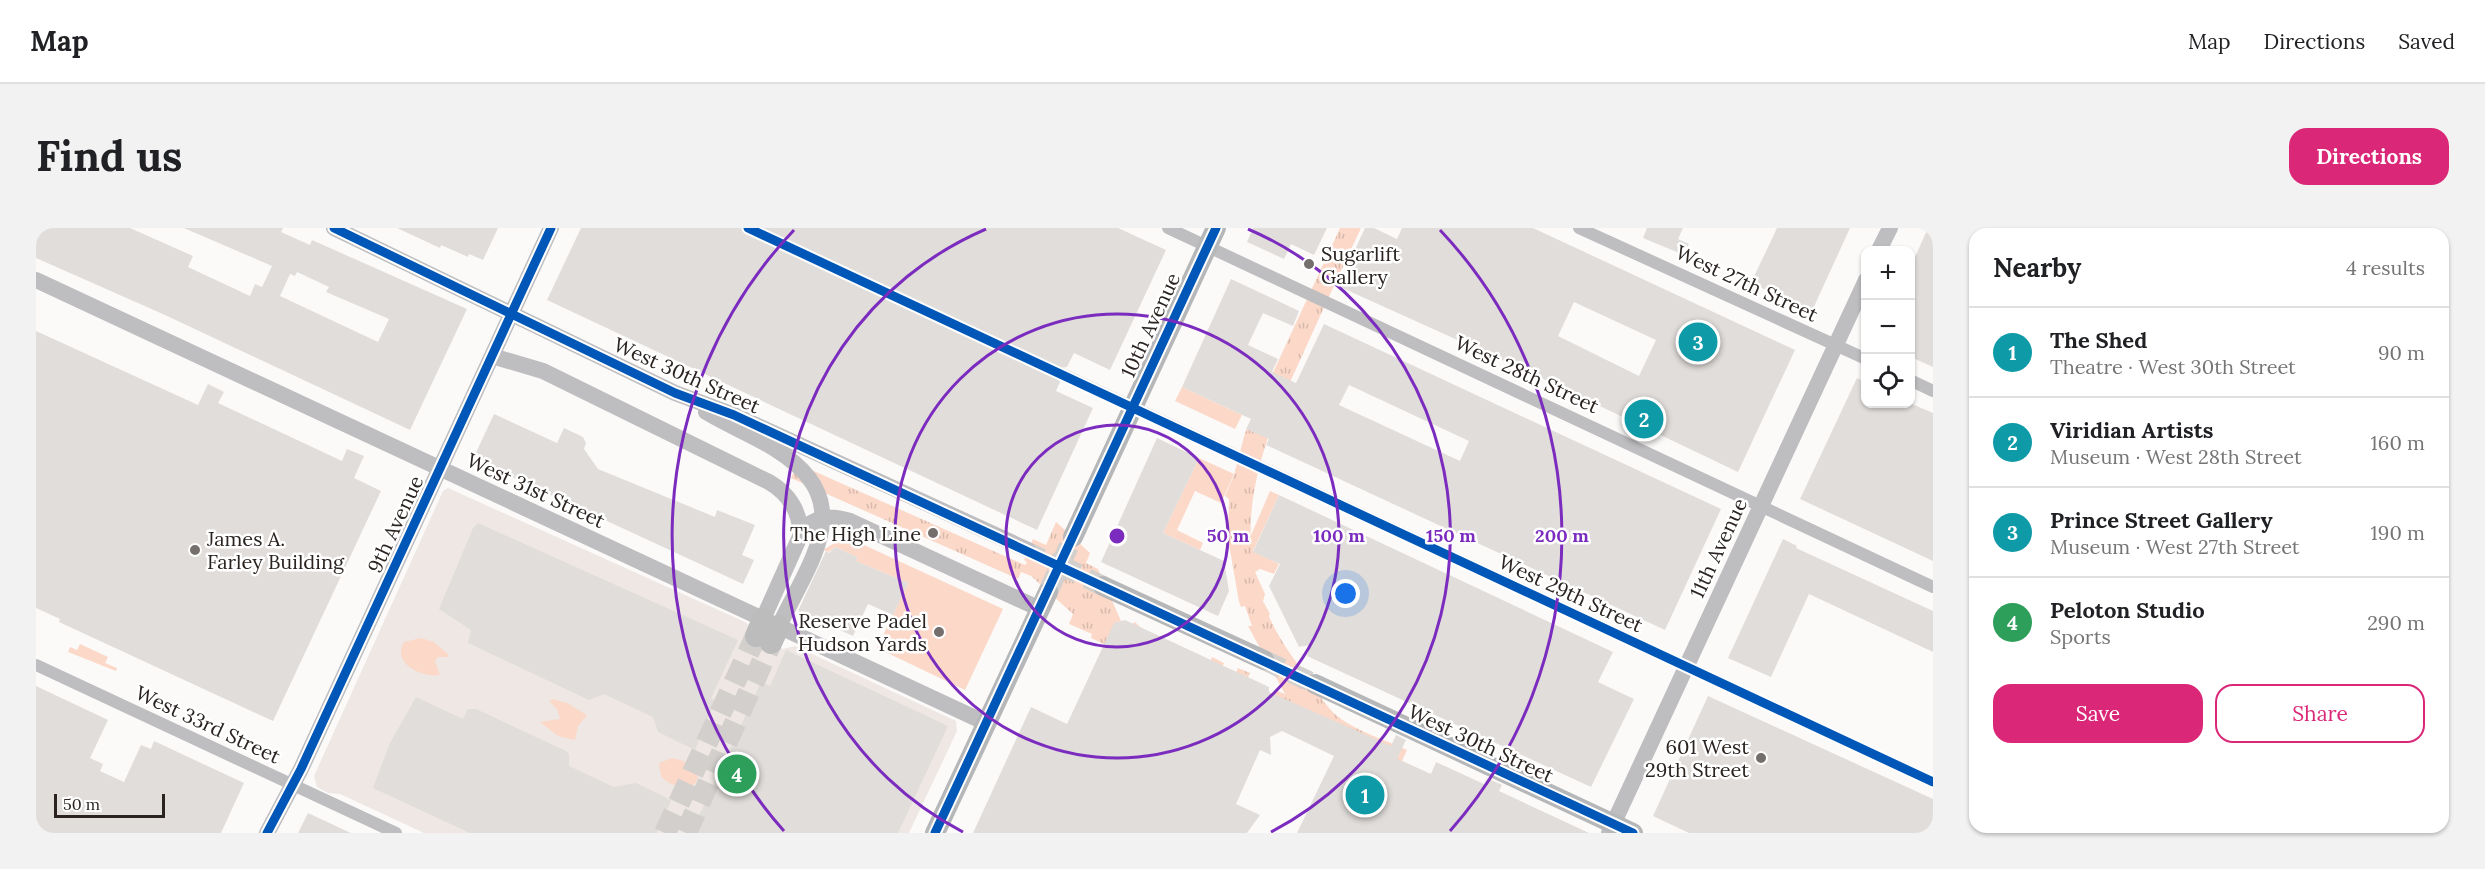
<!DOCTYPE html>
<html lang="en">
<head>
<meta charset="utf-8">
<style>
	body { margin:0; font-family:Lora,serif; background:#f2f2f2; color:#202124 }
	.controls { position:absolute; right:18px; top:18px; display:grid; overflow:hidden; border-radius:12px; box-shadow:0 2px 4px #0004 }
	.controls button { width:54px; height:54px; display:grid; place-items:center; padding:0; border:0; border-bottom:2px solid #e0e0e0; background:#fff; color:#202124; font:30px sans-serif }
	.scale { position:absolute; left:18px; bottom:15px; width:111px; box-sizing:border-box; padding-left:6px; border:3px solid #2a2320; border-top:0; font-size:16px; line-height:21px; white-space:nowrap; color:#2a2320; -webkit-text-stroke:4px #fff; paint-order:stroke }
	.you { position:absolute; left:1310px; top:366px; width:21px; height:21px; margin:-15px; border:4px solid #fff; border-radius:50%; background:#1a73e8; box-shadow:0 0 0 9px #1a73e833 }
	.badge { display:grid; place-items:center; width:39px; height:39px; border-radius:50%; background:#db2777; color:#fff; font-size:20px; font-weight:700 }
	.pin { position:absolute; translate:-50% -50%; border:3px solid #fff; box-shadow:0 2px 6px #0006 }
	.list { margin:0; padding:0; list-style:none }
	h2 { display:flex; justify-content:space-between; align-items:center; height:78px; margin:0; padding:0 24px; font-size:26px }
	h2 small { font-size:20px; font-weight:400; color:#757577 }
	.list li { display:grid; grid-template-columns:39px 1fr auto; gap:18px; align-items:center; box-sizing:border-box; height:90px; padding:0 24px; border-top:2px solid #e0e0e0 }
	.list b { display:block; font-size:22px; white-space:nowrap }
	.list p { margin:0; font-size:20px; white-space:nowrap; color:#757577 }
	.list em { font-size:20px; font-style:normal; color:#757577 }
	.actions { display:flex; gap:12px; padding:18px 24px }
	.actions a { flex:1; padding:14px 0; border:2px solid #db2777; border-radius:18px; text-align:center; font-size:21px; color:#db2777 }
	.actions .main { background:#db2777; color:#fff }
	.icon { flex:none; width:33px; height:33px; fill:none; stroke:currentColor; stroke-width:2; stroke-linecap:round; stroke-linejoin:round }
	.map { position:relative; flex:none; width:1897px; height:605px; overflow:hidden; border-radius:18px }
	header { display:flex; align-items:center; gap:36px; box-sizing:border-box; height:84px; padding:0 30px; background:#fff; border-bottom:2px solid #e0e0e0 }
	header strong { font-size:28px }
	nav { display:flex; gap:33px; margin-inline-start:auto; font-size:21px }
	.intro { display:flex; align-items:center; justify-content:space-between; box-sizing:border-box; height:144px; padding:0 36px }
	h1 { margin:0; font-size:42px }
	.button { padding:15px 27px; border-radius:18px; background:#db2777; color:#fff; font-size:21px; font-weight:700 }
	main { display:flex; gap:36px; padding:0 36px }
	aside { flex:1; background:#fff; border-radius:18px; box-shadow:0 2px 4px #0004 }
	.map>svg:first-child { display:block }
</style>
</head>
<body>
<header>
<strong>Map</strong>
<nav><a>Map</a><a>Directions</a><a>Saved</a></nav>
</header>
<div class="intro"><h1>Find us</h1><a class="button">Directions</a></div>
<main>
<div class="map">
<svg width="1897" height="605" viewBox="0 0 1897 605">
	<defs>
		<pattern id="park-tufts" width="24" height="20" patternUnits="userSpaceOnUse" patternTransform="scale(1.5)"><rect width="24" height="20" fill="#fbd8c8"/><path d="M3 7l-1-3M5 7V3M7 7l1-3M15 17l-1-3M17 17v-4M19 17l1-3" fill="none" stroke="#d7b9ac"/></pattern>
	</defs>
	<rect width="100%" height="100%" fill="#fcfaf8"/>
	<path fill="#eee7e4" d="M412 260 709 394 714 398V405L747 421 759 418 920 493 921 503 873 605H388L304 566 292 565 281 559 278 548 407 263Z"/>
	<path fill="#fbd8c8" d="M1146 159 1206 187 1199 201 1139 173Z
		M1163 230 1198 246 1185 275 1159 263 1141 302 1167 315 1164 322 1127 305Z
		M1234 263 1243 267 1217 323 1243 336 1238 346 1224 341 1219 344 1229 366 1227 373 1234 386 1232 389 1217 346 1213 312Z
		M800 314H819L828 317 967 381 929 462 841 420 872 355 820 333 821 329 799 319 793 324 787 322Z
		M385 410 398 414 412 426V429H402L399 433 404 447C386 450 355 435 368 414Z
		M44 416 72 429 69 435 81 440 80 443 32 424 34 419 41 422Z
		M517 471 531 475 551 487 542 498 539 512 522 508 504 494 524 491 521 481 513 473Z
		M636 530C648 532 658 537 662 549L659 556C648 562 634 558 625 548L623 535Z"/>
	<path fill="url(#park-tufts)" d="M1304 0H1325C1305 43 1285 85 1266 128 1215 237 1183 333 1263 438 1273 452 1291 482 1305 491 1324 504 1349 512 1371 522L1366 533 1420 558 1357 551 1055 410 1056 406 1033 396 1037 386 995 348 985 344 982 351 755 250 762 236 989 337 991 334 988 332 997 311 1010 317 1020 294 1054 325 1050 335 1062 341 1089 402 1099 394 1107 402 1171 441 1176 429 1188 435 1183 447 1196 453 1202 440 1214 445 1208 459 1235 471 1239 462 1249 466 1212 398H1216L1209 378 1205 379 1203 374 1192 310 1193 271 1189 268 1198 247 1209 205Z"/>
	<path fill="#e1ddda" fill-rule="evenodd" d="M0 0H94L157 28 152 39 214 68 219 56 226 59 236 38 148 0H247L245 4 274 17 276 12 431 81 374 202 129 87 0 30ZM261 44 293 59 290 64 353 91 342 114 244 68 254 46 259 48Z
		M361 0H462L447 32 433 26 432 29 405 17 404 20Z
		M545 0H1082L1130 22 1074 142 1038 125 1031 139 1024 140 1020 144 1024 154 1020 163 1057 180 1001 302 511 72Z
		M1217 0H1291L1278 27 1255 16 1248 31 1211 14Z
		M1329 0H1338L1361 11 1366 0H1497L1759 122 1702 244 1503 149 1302 58ZM1538 74 1620 112 1603 148 1522 108Z
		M1611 0H1647L1642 11 1653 16 1648 27 1607 10Z
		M1741 0H1814L1776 83 1715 55Z
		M1892 0H1897V139L1875 129V38Z
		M1195 51 1263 83 1257 98 1227 85 1212 117 1242 131 1236 144 1260 155 1288 96 1685 281 1629 402 1230 217 1233 211 1210 201 1215 191 1146 159ZM1313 157 1433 213 1424 233 1303 177Z
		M0 103 162 177 172 156 188 164 182 175 306 233 311 221 328 228 318 250 345 263 237 493 23 394 24 391 0 380Z
		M1821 150 1830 154V176H1876L1897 185V333L1764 271Z
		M458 186 521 215 528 200 547 209 550 215 548 221 562 241 679 289 681 282 719 297 706 327 718 332 707 356 437 231Z
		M1121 210 1163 230 1127 305 1188 333 1193 363 1182 388 1065 334Z
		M1243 267 1577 424 1562 454 1598 471 1555 559 1271 428 1274 417 1263 419 1233 358 1244 336 1217 324Z
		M442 295 702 412 675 470 679 473 659 522 622 504 617 489 568 466 553 472 432 415 435 402 403 381 437 300Z
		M1747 311 1761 318 1760 320 1897 383V424L1773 366 1735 449 1692 430Z
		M799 319 821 329 820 333 872 355 857 387 832 376 817 408 762 383 790 323 793 325Z
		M1089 392 1233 459V464L1355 518 1360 507 1370 512 1361 531 1395 546 1400 534 1448 556 1451 550 1466 557 1463 563 1553 605H1261L1298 528 1246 503 1234 509 1235 527 1224 522 1200 576 1224 587 1211 605H937L995 479 1031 496 1078 395Z
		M750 422 912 498 862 605H655L725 454 734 458Z
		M0 458 72 492 54 530 67 536 64 543 88 554 105 517 115 521 118 513 208 555 185 605H0Z
		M1672 468 1897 571V605H1653L1617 588Z
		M380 469 427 491 432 481H440L530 523 533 526V538L578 559 600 555 631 570 635 573 621 605H434L337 560 354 515Z
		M272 585 315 605H262Z"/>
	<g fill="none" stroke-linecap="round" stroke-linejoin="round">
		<path stroke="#d2cfcd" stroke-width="12" stroke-dasharray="12 6" stroke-linecap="butt" d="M712 0 1028 147"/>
		<path stroke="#d2cfcd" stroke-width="16" stroke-dasharray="16 8" stroke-linecap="butt" d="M992 322 1024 337"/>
		<path stroke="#d2cfcd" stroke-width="20" stroke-dasharray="20 10" stroke-linecap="butt" d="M1024 337 1067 358
			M1012 364 1037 309
			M1228 432 1279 456"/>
		<path stroke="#d2cfcd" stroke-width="22" stroke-dasharray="22 11" stroke-linecap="butt" d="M629 605 720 408
			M650 605 735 415"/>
		<path stroke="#bebec1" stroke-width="12" d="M1132 0 1897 359
			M1543 0 1830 131
			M1028 147 1897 554
			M1874 152 1897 163
			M0 437 360 605"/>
		<path stroke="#bebec0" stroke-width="16" d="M298 0 639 165 698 187 992 322
			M1843 22 1854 0
			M0 52 950 495
			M456 128 507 143 733 254C752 265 765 284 764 307
			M670 184C693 198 717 207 739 221 824 273 775 331 743 398
			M727 391 766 304C779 287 795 287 814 293L1004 381
			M231 605 265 541 515 0
			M1573 605 1830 52"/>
		<path stroke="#b6b7b8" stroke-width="20" d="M1037 309 1180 0
			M1067 358 1228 432
			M1279 456 1597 605
			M899 605 1012 364"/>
		<path stroke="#bcbcbc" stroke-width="22" d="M720 408 727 391
			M735 415 743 398"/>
		<g stroke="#fff" stroke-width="13">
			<path id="cycleway" d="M298 0 639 165 698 187 1597 605
				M712 0 1897 554
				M231 605 265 541 515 0
				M899 605 1180 0"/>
		</g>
		<use href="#cycleway" stroke="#0057b8" stroke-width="9"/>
	</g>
	<g fill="none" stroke="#7b2cbf" stroke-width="3">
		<circle cx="1081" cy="308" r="111"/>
		<circle cx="1081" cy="308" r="222"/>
		<path d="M927 604A334 334 0 0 1 950 1M1212 1A334 334 0 0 1 1235 604"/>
		<path d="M748 603A445 445 0 0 1 758 2M1404 2A445 445 0 0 1 1414 603"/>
	</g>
	<g fill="#746e6c" stroke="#fff" stroke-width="2">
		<circle cx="1273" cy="36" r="6"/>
		<circle cx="897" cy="305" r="6"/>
		<circle cx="159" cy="322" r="6"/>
		<circle cx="903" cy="404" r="6"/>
		<circle cx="1725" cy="530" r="6"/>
	</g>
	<g text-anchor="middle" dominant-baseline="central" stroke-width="5" stroke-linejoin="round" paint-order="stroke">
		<g font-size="20" fill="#2a2320" stroke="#fff" text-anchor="end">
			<text x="1285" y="25" text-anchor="start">Sugarlift<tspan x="1285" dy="23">Gallery</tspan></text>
			<text x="885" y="305">The High Line</text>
			<text x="171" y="310" text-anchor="start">James A.<tspan x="171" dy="23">Farley Building</tspan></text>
			<text x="891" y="392">Reserve Padel<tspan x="891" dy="23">Hudson Yards</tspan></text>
			<text x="1713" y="518">601 West<tspan x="1713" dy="23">29th Street</tspan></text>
		</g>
		<g font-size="20" fill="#2a2320" stroke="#fff">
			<text transform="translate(1711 55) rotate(25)">West 27th Street</text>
			<text transform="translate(1114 97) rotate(-65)">10th Avenue</text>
			<text transform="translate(1491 146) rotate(25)">West 28th Street</text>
			<text transform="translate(651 147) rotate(24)">West 30th Street</text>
			<text transform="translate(500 262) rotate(25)">West 31st Street</text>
			<text transform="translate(359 296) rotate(-65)">9th Avenue</text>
			<text transform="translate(1682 320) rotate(-65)">11th Avenue</text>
			<text transform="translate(1535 365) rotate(25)">West 29th Street</text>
			<text transform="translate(172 496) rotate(25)">West 33rd Street</text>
			<text transform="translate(1445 515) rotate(25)">West 30th Street</text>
		</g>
	</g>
	<circle cx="1081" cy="308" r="9" fill="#7b2cbf" stroke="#fff" stroke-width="3"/>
	<g font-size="18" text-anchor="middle" font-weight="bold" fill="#7b2cbf" stroke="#fff" stroke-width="5" stroke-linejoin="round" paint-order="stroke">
		<text x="1192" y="314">50 m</text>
		<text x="1303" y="314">100 m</text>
		<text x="1415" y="314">150 m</text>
		<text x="1526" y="314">200 m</text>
	</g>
</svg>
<div class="controls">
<button>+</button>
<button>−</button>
<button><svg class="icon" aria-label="locate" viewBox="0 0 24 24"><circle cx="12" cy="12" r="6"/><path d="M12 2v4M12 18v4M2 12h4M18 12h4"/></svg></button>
</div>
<div class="scale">50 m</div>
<div class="you"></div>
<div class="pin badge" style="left:1329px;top:567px;background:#0f9aa8">1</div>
<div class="pin badge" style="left:1608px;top:191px;background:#0f9aa8">2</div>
<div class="pin badge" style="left:1662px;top:114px;background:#0f9aa8">3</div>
<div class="pin badge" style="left:701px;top:546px;background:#2e9e5b">4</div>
</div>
<aside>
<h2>Nearby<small>4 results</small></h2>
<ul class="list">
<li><span class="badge" style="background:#0f9aa8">1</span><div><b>The Shed</b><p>Theatre · West 30th Street</p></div><em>90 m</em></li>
<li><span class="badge" style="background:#0f9aa8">2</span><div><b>Viridian Artists</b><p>Museum · West 28th Street</p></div><em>160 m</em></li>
<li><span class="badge" style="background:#0f9aa8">3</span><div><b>Prince Street Gallery</b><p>Museum · West 27th Street</p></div><em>190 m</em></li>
<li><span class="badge" style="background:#2e9e5b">4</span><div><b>Peloton Studio</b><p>Sports</p></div><em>290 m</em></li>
</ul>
<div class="actions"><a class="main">Save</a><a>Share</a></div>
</aside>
</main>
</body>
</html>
